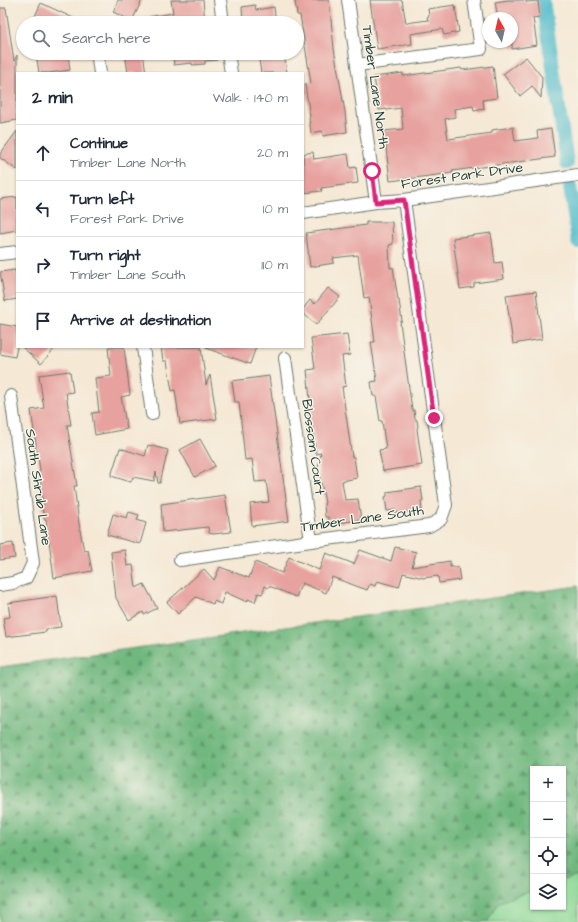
<!DOCTYPE html>
<html lang="en">
<head>
<meta charset="utf-8">
<style>
	body { margin:0; font-family:"Architects Daughter",sans-serif; background:#f2f2f3; color:#1f2937 }
	.controls { position:absolute; right:12px; bottom:12px; display:grid; overflow:hidden; border-radius:0px; box-shadow:0 1px 3px #0004 }
	.controls button { width:36px; height:36px; display:grid; place-items:center; padding:0; border:0; border-bottom:1px solid #e0e1e3; background:#fff; color:#1f2937; font:20px sans-serif }
	.compass { position:absolute; left:482px; top:12px; width:36px; height:36px; border-radius:50%; background:#fff; box-shadow:0 1px 3px #0004; rotate:352deg }
	.stop { position:absolute; width:12px; height:12px; margin:-9px; border:3px solid #db2777; border-radius:50%; background:#fff }
	.stop.end { background:#db2777; border-color:#fff; box-shadow:0 1px 4px #0008 }
	.list { margin:0; padding:0; list-style:none }
	h2 { display:flex; justify-content:space-between; align-items:center; height:52px; margin:0; padding:0 16px; font-size:17px }
	h2 small { font-size:13px; font-weight:400; color:#747a83 }
	.list li { display:grid; grid-template-columns:26px 1fr auto; gap:12px; align-items:center; box-sizing:border-box; height:56px; padding:0 16px; border-top:1px solid #e0e1e3 }
	.list b { display:block; font-size:15px; white-space:nowrap }
	.list p { margin:0; font-size:13px; white-space:nowrap; color:#747a83 }
	.list em { font-size:13px; font-style:normal; color:#747a83 }
	.icon { flex:none; width:22px; height:22px; fill:none; stroke:currentColor; stroke-width:2; stroke-linecap:round; stroke-linejoin:round }
	.map { position:relative; flex:none; width:578px; height:922px; overflow:hidden }
	.search { position:absolute; background:#fff; box-shadow:0 1px 3px #0004; left:16px; top:16px; width:288px; height:44px; display:flex; align-items:center; gap:10px; box-sizing:border-box; padding:0 14px; border-radius:22px; color:#747a83; font-size:15px }
	.panel { position:absolute; background:#fff; box-shadow:0 1px 3px #0004; left:16px; top:72px; width:288px; height:276px; border-radius:0px }
	.map>svg:first-child { display:block }
</style>
</head>
<body>
<div class="map">
<svg width="578" height="922" viewBox="0 0 578 922">
	<defs>
		<pattern id="forest-firs" width="22" height="20" patternUnits="userSpaceOnUse"><rect width="22" height="20" fill="#71b87f"/><path d="M5 1l3.5 6h-7zM16 11l3.5 6h-7z" fill="#5c9769"/></pattern>
	</defs>
	<rect width="100%" height="100%" fill="#f7f3e8"/>
	<filter id="ink" filterUnits="userSpaceOnUse"><feTurbulence type="fractalNoise" baseFrequency=".025" numOctaves="2"/><feDisplacementMap in="SourceGraphic" scale="8" xChannelSelector="R" yChannelSelector="G"/><feConvolveMatrix kernelMatrix="1 2 1 2 8 2 1 2 1" color-interpolation-filters="sRGB"/></filter>
	<filter id="wash" filterUnits="userSpaceOnUse"><feTurbulence type="fractalNoise" baseFrequency=".012" numOctaves="4" result="noise"/><feDisplacementMap in="SourceGraphic" scale="16" xChannelSelector="R" yChannelSelector="G"/><feGaussianBlur stdDeviation="0.9" result="paint"/><feColorMatrix in="noise" values="0 0 0 0 0 0 0 0 0 0 0 0 0 0 0 0 0 1.4 0 .05"/><feComposite in="paint" operator="in"/></filter>
	<g filter="url(#wash)">
		<rect width="100%" height="100%" fill="#f5e8d4"/>
		<path fill="#8cd896" stroke="#568a65" d="M578 876V922H487L499 902 533 890V907H563V880Z"/>
		<path fill="url(#forest-firs)" stroke="#487a5a" d="M578 586V876L563 880V769H533V890L499 902 487 922H0V667Z"/>
		<g fill="none" stroke-linecap="round" stroke-linejoin="round">
			<path stroke="#4fbbca" stroke-width="14" d="M543 0 567 163
				M570 187 578 242"/>
		</g>
		<g id="blocks">
			<path fill="#e7a19e" d="M118 0H142L132 21 113 12Z
				M171 0H203L205 23H150L149 17 173 13Z
				M302 0H329L334 49 345 112 347 132 323 136 322 131 311 133 309 117H310L305 84 311 83 300 15H297L295 1Z
				M370 0H402L406 23 428 20 427 17 429 16 428 9 455 5 459 32 444 35 442 29 411 34 412 44 377 49Z
				M508 0H526V2L538 1 540 17 533 18 537 45 512 49V18H498L495 2Z
				M41 3 84 23H32Z
				M255 5 256 10 274 7 276 22 243 23 242 7Z
				M0 8H6L14 61 17 55V120L0 123Z
				M36 53H68L70 70 49 73H39Z
				M125 53H143L146 73H128Z
				M173 53H217V60L205 61V64L192 65V63L174 65Z
				M258 53H284L287 73H261Z
				M526 57 542 77 541 98 532 86 520 96 503 74Z
				M493 66 497 98 483 100 484 109 474 111 473 106 454 109 455 117 445 119 448 139 492 133V130L513 127 515 141 538 138 537 131 551 129 555 157 452 171 453 173 390 181 384 131 403 129 401 108 386 110V109L379 110 374 77 403 73V76L461 68 462 70Z
				M17 131V170L0 158V154Z
				M313 152 314 159 348 154 350 168 356 167 358 183 321 188 322 191 303 193V154Z
				M17 197V230L0 233V199Z
				M366 222H392L393 244 389 245 390 268 393 267 398 300H399L402 321 400 322 412 410H414L415 419 417 420 418 427 417 429 422 465 383 471 379 450 386 449 382 421H380L376 396H373L371 382 377 381 371 342H375L369 297 364 298 358 255 333 258 334 263 310 267 306 233 366 225Z
				M491 233 495 263 502 262 504 279 474 283V287L460 289 453 238Z
				M15 270 17 279V299L5 301 0 272Z
				M328 288 340 297 316 325 303 313V309L310 300 315 304Z
				M536 291 542 339 513 344 506 295Z
				M0 324 17 327V347L15 357 0 354Z
				M347 334 350 355 342 356 346 386 342 387 352 457H354L357 478 342 481 345 500 358 499 361 520 329 524 328 517H325L324 503H325L318 467 321 453 316 454 312 422H310L307 401 310 400 307 370 315 369 311 338Z
				M22 347H56L41 364Z
				M108 347H124L130 395 121 397 127 429 95 435 92 413 99 412 95 378 111 376Z
				M161 347H201L206 385 210 375 217 419 180 424 175 390 172 391 167 361H163Z
				M206 347H256L250 364 206 348Z
				M70 371 73 392 66 393 71 425H67L77 486H74L80 530 84 551 88 550 92 571 54 578 46 519H44L42 505H43L39 471 40 470 37 451 35 448 36 445 31 410 44 408 39 375Z
				M269 376 289 521 252 526 250 504 269 502 266 481 255 482 252 459 245 460 239 402H235L232 381Z
				M200 439 215 466 195 477 180 450Z
				M148 445 168 450 160 483H158L156 472 154 481 133 477 131 482 111 476 120 448 145 456Z
				M421 487 423 501H421L422 510 395 513V510L387 511 385 497 387 496V492Z
				M225 495 231 532 213 534 209 533 208 527 163 532 161 504Z
				M129 512 139 515 137 520 146 523 140 544 107 535 113 514 127 518Z
				M13 543 15 558 0 560V545Z
				M395 547 416 552 412 567 450 561V567H458L460 580 439 583 438 576 423 578 403 573 399 587 377 581 375 586 370 584 367 590 332 577 326 593 302 583 296 597 269 586 268 588 265 586 262 594 258 593 255 602 248 599 247 602 225 592 221 604 214 601 213 604 196 597 178 614 167 602 204 569 214 580 220 567 249 578 255 562 282 573 289 557 319 570 326 553 354 564 360 550 391 561Z
				M125 550 127 566 133 565 136 588 144 584 157 608 144 615 143 612 129 620 116 598 111 552Z
				M57 596 61 627 46 629V632L6 637 3 618 10 617 8 603Z"/>
		</g>
	</g>
	<g filter="url(#ink)">
		<use href="#blocks" fill-opacity="0" stroke="#6a796c" stroke-width="1"/>
		<g fill="none" stroke-linecap="round" stroke-linejoin="round">
			<g stroke="#6a796c" stroke-width="14">
				<path id="street" d="M220 0 223 23
					M348 0 376 202
					M228 53 231 73
					M98 59 100 73
					M357 65 481 49 474 0
					M303 213 376 202 404 200 578 175
					M0 254 17 252
					M143 347 152 414
					M285 358 311 541
					M180 560 311 541 429 526 441 519 446 505 404 200
					M0 585 13 583 26 578 33 563 11 396"/>
			</g>
			<use href="#street" stroke="#fff" stroke-width="12"/>
		</g>
	</g>
	<g fill="none" stroke-linecap="round" stroke-linejoin="round" filter="url(#ink)">
		<path stroke="#db2777" stroke-width="5" d="M372 171 376 202 404 200 434 418"/>
	</g>
	<g text-anchor="middle" dominant-baseline="central" stroke-width="3" stroke-linejoin="round" paint-order="stroke">
		<g font-size="14" fill="#1f3d34" stroke="#f7f3e8">
			<text transform="translate(375 87) rotate(82)">Timber Lane North</text>
			<text transform="translate(462 176) rotate(-8)">Forest Park Drive</text>
			<text transform="translate(313 447) rotate(82)">Blossom Court</text>
			<text transform="translate(38 487) rotate(82)">South Shrub Lane</text>
			<text transform="translate(362 519) rotate(-8)">Timber Lane South</text>
		</g>
	</g>
</svg>
<div class="controls">
<button>+</button>
<button>−</button>
<button><svg class="icon" aria-label="locate" viewBox="0 0 24 24"><circle cx="12" cy="12" r="6"/><path d="M12 2v4M12 18v4M2 12h4M18 12h4"/></svg></button>
<button><svg class="icon" aria-label="layers" viewBox="0 0 24 24"><path d="M12 4l9 5-9 5-9-5zM3 14l9 5 9-5"/></svg></button>
</div>
<svg class="compass" viewBox="-18 -18 36 36"><path d="M0-13l5 13h-10z" fill="#e53935"/><path d="M0 13l5-13h-10z" fill="#747a83"/></svg>
<div class="stop" style="left:372px;top:171px"></div>
<div class="stop end" style="left:434px;top:418px"></div>
<div class="search"><svg class="icon" aria-label="search" viewBox="0 0 24 24"><circle cx="10" cy="10" r="6"/><path d="M15 15l6 6"/></svg>Search here</div>
<section class="panel">
<h2>2 min<small>Walk · 140 m</small></h2>
<ul class="list">
<li><svg class="icon" aria-label="ahead" viewBox="0 0 24 24"><path d="M12 20V5M6 11l6-6 6 6"/></svg><div><b>Continue</b><p>Timber Lane North</p></div><em>20 m</em></li>
<li><svg class="icon" aria-label="left" viewBox="0 0 24 24"><path d="M17 20v-9H6M10 6l-5 5 5 5"/></svg><div><b>Turn left</b><p>Forest Park Drive</p></div><em>10 m</em></li>
<li><svg class="icon" aria-label="right" viewBox="0 0 24 24"><path d="M7 20v-9h11M14 6l5 5-5 5"/></svg><div><b>Turn right</b><p>Timber Lane South</p></div><em>110 m</em></li>
<li><svg class="icon" aria-label="arrive" viewBox="0 0 24 24"><path d="M6 21V4h12l-3 4 3 4H6"/></svg><div><b>Arrive at destination</b></div></li>
</ul>
</section>
</div>
</body>
</html>
